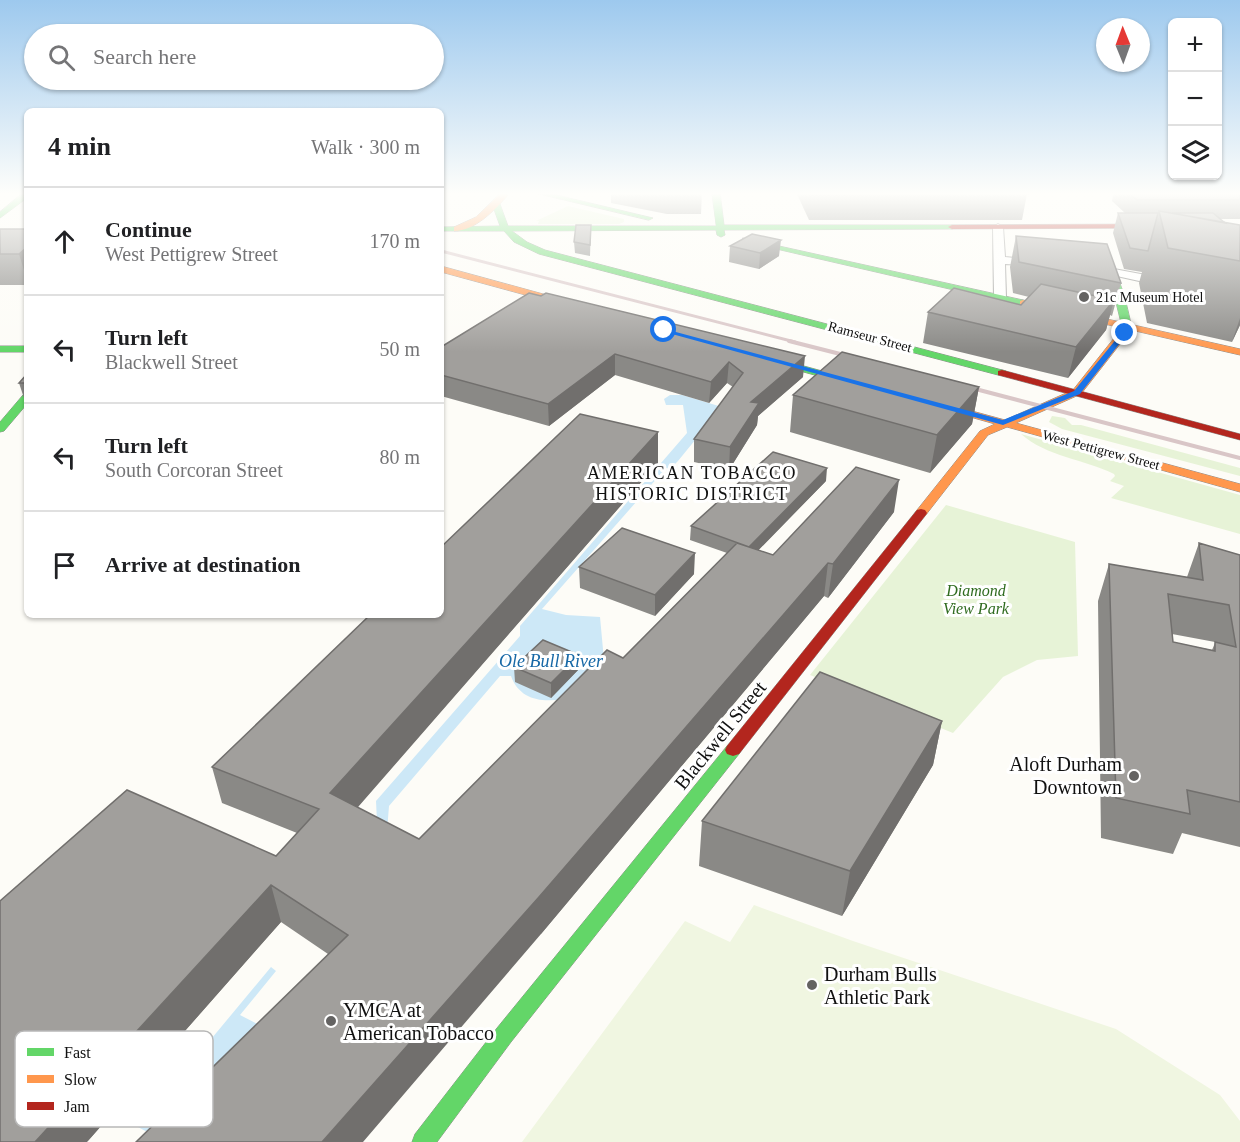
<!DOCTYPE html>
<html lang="en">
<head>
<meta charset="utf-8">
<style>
	body { margin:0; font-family:"Times New Roman",serif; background:#f2f2f2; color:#202124 }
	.controls { position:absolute; right:18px; top:18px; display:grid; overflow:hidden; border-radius:9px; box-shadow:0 2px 4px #0004 }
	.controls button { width:54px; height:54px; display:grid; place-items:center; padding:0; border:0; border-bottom:2px solid #e0e0e0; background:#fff; color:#202124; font:30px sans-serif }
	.compass { position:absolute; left:1096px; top:18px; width:54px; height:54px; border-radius:50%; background:#fff; box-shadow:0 2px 4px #0004; rotate:359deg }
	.stop { position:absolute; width:18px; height:18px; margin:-14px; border:4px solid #1a73e8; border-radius:50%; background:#fff }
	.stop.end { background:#1a73e8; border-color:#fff; box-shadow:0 2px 6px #0008 }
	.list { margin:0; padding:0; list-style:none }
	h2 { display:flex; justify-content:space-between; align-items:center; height:78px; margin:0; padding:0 24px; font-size:26px }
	h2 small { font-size:20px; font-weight:400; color:#757577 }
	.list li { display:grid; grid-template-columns:39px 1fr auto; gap:18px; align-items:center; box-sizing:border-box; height:108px; padding:0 24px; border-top:2px solid #e0e0e0 }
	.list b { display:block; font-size:22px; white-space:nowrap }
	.list p { margin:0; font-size:20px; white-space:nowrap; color:#757577 }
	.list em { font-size:20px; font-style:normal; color:#757577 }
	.icon { flex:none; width:33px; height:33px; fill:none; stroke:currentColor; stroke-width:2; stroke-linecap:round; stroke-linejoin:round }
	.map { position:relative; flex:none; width:1240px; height:1142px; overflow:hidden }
	.search { position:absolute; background:#fff; box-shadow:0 2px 4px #0004; left:24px; top:24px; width:420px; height:66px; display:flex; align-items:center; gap:15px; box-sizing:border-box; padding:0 21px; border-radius:33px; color:#757577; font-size:22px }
	.panel { position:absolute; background:#fff; box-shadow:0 2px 4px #0004; left:24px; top:108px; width:420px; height:510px; border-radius:9px }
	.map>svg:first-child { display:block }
</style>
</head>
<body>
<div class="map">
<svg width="1240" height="1142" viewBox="0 0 1240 1142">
	<rect width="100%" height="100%" fill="#fdfcf7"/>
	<path fill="#e7f3d7" d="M568 206 624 219V222L619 224H538L539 221H536Z
		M1052 416 1065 418 1072 425H1081L1240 468V476L1062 429 1049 422Z
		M1021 434 1240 495V534L1111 498 1124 486 1110 481 1115 476 1114 474C1084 459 1047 457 1021 434Z
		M946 505 1075 542 1078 656 1037 660 1003 677 953 733 810 675Z"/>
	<path fill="#f0f6e1" d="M754 905 853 941 1116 1029 1220 1095 1240 1121V1142H522L685 921 730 942Z"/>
	<path fill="#cde8f7" d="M670 395H682L722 407 678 461 670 469 666 468 542 609 566 615 600 617 605 671 563 699C541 703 519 699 511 676H500L389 806 386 844 378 843 376 801 520 636V626L687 433 683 405H666L664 399Z
		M271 967 276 971 240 1015 269 1030 160 1139 138 1127Z"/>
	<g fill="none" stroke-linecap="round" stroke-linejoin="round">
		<g stroke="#979795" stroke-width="2">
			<path id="street" d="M998 224 1003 227 1005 257 1035 260 1041 263 1035 266 1005 264 1006 298 1000 302 994 298 993 227Z
				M1098 266 1162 278 1168 282 1162 286 1094 271V267Z"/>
		</g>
		<g stroke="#8e8d8b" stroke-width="1">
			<path id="fast" d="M24 192H27V198L0 218V212Z
				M531 192H544L653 218 649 220Z
				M712 192H720L724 225H952L956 227 952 229 724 230 725 235 721 237 717 235 716 230 512 231 527 242 545 250 1006 371 1007 373 1006 375H998L539 254 514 242 504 231H441V227L500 226 492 204 496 202 500 204 508 226H716Z
				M743 238 1023 300 1028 303 1023 306 746 242H743Z
				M1099 263C1121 262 1127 310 1132 327L1130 329 1122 327 1110 278 1107 272 1099 267Z
				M0 346H27V352H0Z
				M771 357 855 380 856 382 851 385 767 362 766 360Z
				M27 394V404L4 431 0 432V422L23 395Z
				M733 744 739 746 741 750 739 754 511 1042 437 1142H412L415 1134 497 1028 727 746Z"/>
		</g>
		<g stroke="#8e8d8b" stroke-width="1">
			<path id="slow" d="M501 193 508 195C495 210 475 231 454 231V227L476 217Z
				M441 266 565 300 567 302 562 305 441 272Z
				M1023 300 1240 349V355L1131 330 1081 394 1016 423 1240 484V492L1007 427 988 435 925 516H917L915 513 917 510 980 431 995 424 935 407V403L939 402 1005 420 1073 390 1122 328 1020 305V301Z"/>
		</g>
		<g stroke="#8e8d8b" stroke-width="1">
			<path id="jam" d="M1149 224H1152V228L952 229 948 227 952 225Z
				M1002 370 1240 434V440L998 375V371Z
				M921 509 925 510 927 513 925 516 739 754 733 756 727 754 725 750 727 746 917 510Z"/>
		</g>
		<use href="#street" fill="#fffffe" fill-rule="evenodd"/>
		<use href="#fast" fill="#63d668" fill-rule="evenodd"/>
		<use href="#slow" fill="#ff974d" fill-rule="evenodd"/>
		<use href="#jam" fill="#b3261e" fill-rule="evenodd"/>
		<path stroke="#d9c6c7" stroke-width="3" d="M441 251 795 342"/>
		<path stroke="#d9c6c7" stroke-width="4" d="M789 341 856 358
			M964 386 1240 458"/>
	</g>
	<path fill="#8a8986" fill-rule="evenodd" d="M611 192H702L701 214H667L611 203Z
		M796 192H1024L1027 194 1022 220H809Z
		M1114 192H1240V219H1220L1225 223 1240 225V325L1232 342 1147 323 1139 283 1142 272 1124 269 1113 233 1118 213H1125L1112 201Z
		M591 225 590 256 575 253 574 242Z
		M0 229H27V285H0Z
		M1016 236 1121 283 1112 316 1110 315 1106 330 1068 378 923 343 928 312 1021 305 1029 297 1013 293 1010 267Z
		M730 246 779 256 759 269 729 262Z
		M529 293 803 377 758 416 757 425 729 470 694 462V439L733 387 727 383 709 403 615 375 549 426 441 396V347Z
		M27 374V407L19 383Z
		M979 387 972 424 930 473 790 432 793 395Z
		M658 432V463L357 807 419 839 623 658 727 553 690 540 691 526 826 481 758 550 773 555 894 512 828 598 824 596 541 934 328 954 281 922 87 1142 276 856 297 833 222 803 212 767Z
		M1199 543 1240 555V847L1182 833 1173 854 1101 838 1098 601 1109 564 1187 577ZM1172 634 1215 642V643L1212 650 1173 642Z
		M579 567 694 574 655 616 580 588Z
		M579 655V669L551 698 515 682 514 667Z
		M942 721 933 765 842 916 699 866 702 821Z"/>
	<path fill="#716f6d" d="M781 240 779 256 759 269 760 253Z
		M27 247V280L19 254Z
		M1114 300 1106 330 1068 378 1076 347Z
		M1240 318V325L1232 342Z
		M615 354V375L549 426 548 404Z
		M805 356 803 377 758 416 757 425 729 470 730 447 751 402Z
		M729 362 727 383 709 403 711 382Z
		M979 387 972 424 930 473 937 435Z
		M658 432V463L338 830 330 793Z
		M827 468 826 481 748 561 749 547Z
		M899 480 894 512 828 598 833 564Z
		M695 553 694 574 655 616V595Z
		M828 563 824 596 541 934 363 1142H322Z
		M579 655V669L551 698V683Z
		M942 721 933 765 842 916 850 871Z
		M271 885 281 922 87 1142H35Z"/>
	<path fill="#a19f9c" stroke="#716f6d" stroke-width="1.5" fill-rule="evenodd" d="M810 192H1024L1027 194 812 195Z
		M1128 192H1240V200H1137Z
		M1159 211 1240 225V261L1168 248Z
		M1118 213H1158L1148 251 1130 248Z
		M1172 213H1213L1225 223Z
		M576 225H591L590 245 574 242Z
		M0 229H27V247L19 254H0Z
		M752 234 781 240 760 253 730 246Z
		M1016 236 1107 244 1121 283 1019 262Z
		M1041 284 1114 300 1076 347 928 312 954 288 1021 305Z
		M529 293 541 296 546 293 805 356 751 402 759 403 730 447 694 439 743 373 729 362 711 382 615 354 548 404 441 375V347Z
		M842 352 979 387 937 435 793 395Z
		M27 374V383H19Z
		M580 414 658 432 330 793 419 839 607 650 623 658 737 543 773 555 856 467 899 480 833 564 828 563 539 897 322 1142H136L348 935 271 885 35 1142H0V901L127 790 276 856 319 809 212 767 370 615H441V547Z
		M773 452 827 468 749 547 691 526Z
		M622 528 695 553 655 595 579 567Z
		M1199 543 1240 555V802L1187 790 1190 814 1116 798 1109 564 1203 580ZM1168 594 1229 605 1236 647 1215 642V651L1173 642Z
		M543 640 579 655 551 683 514 667Z
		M820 672 942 721 850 871 702 821Z"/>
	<linearGradient id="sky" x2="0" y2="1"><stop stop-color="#9dc9ee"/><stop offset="0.55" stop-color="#fefefb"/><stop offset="1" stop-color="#fefefb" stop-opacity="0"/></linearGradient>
	<rect width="1240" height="352" fill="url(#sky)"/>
	<path fill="#1a73e8" d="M661 328 1003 420 1074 391 1122 332 1128 333 1080 394 1003 425 661 331Z"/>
	<g fill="#646362" stroke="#fff" stroke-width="2">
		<circle cx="1084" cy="297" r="6"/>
		<circle cx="1134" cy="776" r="6"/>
		<circle cx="812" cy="985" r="6"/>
		<circle cx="331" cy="1021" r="6"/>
	</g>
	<g text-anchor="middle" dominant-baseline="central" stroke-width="6" stroke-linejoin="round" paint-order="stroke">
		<g font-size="14" fill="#111" stroke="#fff" text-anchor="start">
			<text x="1096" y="297">21c Museum Hotel</text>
		</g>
		<g font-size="14" fill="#111" stroke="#fff">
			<text transform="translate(870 337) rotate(15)">Ramseur Street</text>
			<text transform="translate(1101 450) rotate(15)">West Pettigrew Street</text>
		</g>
		<g font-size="16" font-style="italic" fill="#2f6b1f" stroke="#fff">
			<text x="976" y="590">Diamond<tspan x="976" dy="18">View Park</tspan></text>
		</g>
		<g font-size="18" letter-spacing="1.5" fill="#111" stroke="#fff">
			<text x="692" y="473">AMERICAN TOBACCO<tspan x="692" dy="21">HISTORIC DISTRICT</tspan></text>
		</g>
		<g font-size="18" font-style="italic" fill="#1768a6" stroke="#fff">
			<text x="551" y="661">Ole Bull River</text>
		</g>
		<g font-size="20" fill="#111" stroke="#fff">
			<text transform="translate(720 735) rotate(-51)">Blackwell Street</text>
		</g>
		<g font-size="20" fill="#111" stroke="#fff" text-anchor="start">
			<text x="1122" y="764" text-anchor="end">Aloft Durham<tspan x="1122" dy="23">Downtown</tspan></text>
			<text x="824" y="974">Durham Bulls<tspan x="824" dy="23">Athletic Park</tspan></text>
			<text x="343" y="1010">YMCA at<tspan x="343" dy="23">American Tobacco</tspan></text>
		</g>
	</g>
	<rect x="15" y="1031" width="198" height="96" rx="9" fill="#fff" stroke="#b8b8b8" stroke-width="1.5"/>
	<rect x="27" y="1048" width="27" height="8" fill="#63d668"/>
	<rect x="27" y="1075" width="27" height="8" fill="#ff974d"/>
	<rect x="27" y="1102" width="27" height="8" fill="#b3261e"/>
	<g font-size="16" fill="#111">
		<text x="64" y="1058">Fast</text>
		<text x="64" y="1085">Slow</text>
		<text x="64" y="1112">Jam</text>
	</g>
</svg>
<div class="controls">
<button>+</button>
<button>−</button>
<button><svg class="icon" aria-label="layers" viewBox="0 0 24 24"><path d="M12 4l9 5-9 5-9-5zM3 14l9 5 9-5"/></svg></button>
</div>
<svg class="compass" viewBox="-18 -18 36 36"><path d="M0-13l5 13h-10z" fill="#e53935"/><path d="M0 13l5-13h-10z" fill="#757577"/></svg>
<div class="stop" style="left:664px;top:330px"></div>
<div class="stop end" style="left:1125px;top:333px"></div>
<div class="search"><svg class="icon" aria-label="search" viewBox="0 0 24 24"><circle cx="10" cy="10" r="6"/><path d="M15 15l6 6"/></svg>Search here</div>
<section class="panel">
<h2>4 min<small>Walk · 300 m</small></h2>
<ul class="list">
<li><svg class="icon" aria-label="ahead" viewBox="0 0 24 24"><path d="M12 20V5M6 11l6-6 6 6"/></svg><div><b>Continue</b><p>West Pettigrew Street</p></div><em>170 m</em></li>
<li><svg class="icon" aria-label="left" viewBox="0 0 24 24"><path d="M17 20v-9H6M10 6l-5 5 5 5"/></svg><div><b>Turn left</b><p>Blackwell Street</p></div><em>50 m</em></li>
<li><svg class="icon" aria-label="left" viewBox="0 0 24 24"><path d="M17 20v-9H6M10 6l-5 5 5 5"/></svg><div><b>Turn left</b><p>South Corcoran Street</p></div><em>80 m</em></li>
<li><svg class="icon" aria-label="arrive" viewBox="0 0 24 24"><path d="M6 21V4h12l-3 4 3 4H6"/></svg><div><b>Arrive at destination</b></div></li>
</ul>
</section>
</div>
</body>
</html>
